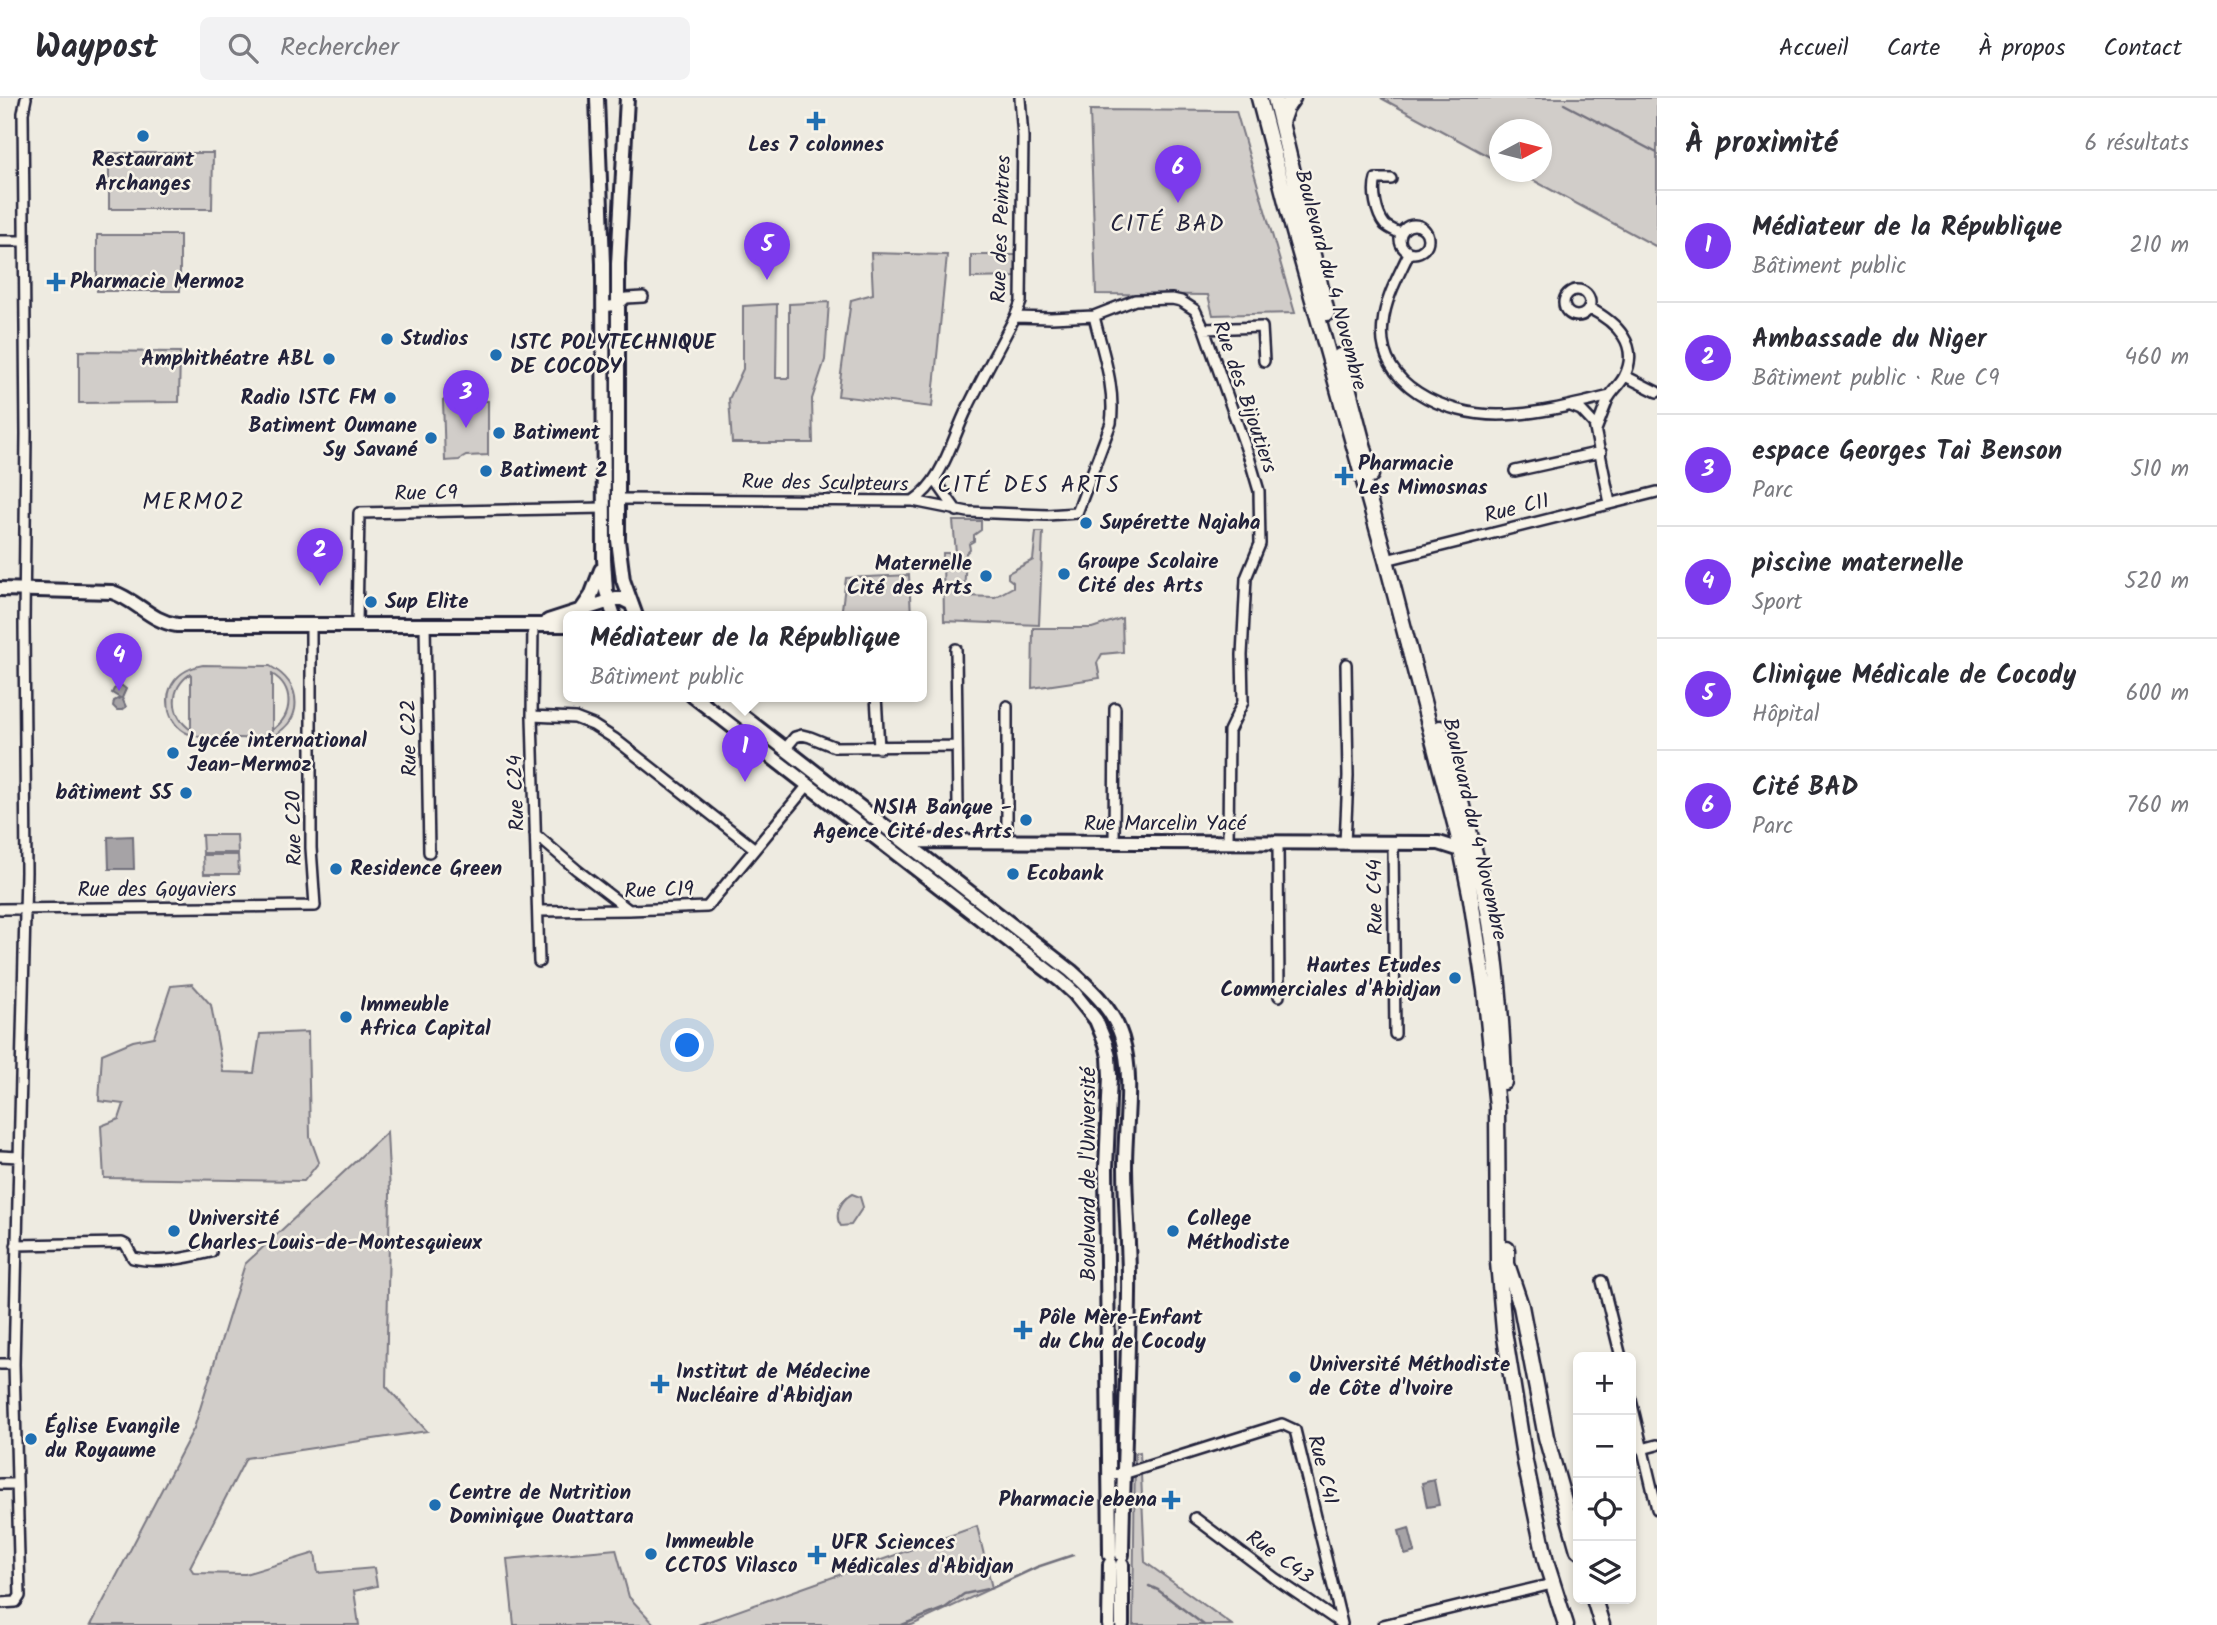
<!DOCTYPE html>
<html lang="fr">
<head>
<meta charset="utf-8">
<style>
	body { margin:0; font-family:Kalam,sans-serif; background:#f2f2f3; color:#2b2b33 }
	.controls { position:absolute; right:21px; bottom:21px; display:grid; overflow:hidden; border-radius:10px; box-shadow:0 4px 10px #0003 }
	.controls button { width:63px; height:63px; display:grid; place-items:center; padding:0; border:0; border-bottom:2px solid #e1e1e2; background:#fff; color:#2b2b33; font:35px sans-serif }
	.compass { position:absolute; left:1489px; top:21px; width:63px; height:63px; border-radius:50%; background:#fff; box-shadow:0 4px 10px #0003; rotate:83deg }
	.you { position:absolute; left:688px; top:948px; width:24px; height:24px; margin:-18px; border:5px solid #fff; border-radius:50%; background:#1a73e8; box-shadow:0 0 0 10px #1a73e833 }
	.badge { display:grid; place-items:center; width:46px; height:46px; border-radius:50%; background:#7c3aed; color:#fff; font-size:23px; font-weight:700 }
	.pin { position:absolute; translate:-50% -58px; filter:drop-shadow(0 2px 4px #0008) }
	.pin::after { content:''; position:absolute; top:37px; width:24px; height:21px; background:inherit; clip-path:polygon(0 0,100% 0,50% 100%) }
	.popup { position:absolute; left:563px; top:513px; width:364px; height:91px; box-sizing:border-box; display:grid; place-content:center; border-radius:10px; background:#fff; filter:drop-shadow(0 2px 5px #0005); font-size:23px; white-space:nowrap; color:#7c7c81 }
	.popup b { font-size:26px; color:#2b2b33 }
	.popup::after { content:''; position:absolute; left:50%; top:100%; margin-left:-14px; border:14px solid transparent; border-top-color:#fff }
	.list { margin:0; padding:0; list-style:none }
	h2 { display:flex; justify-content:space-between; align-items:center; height:91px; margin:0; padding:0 28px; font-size:30px }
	h2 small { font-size:23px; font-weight:400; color:#7c7c81 }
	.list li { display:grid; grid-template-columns:46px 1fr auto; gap:21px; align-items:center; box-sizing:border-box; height:112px; padding:0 28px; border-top:2px solid #e1e1e2 }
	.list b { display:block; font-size:26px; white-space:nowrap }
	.list p { margin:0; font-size:23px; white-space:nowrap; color:#7c7c81 }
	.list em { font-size:23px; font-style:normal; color:#7c7c81 }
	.icon { flex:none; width:38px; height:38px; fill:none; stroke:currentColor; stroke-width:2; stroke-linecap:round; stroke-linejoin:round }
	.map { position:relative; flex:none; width:1657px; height:1527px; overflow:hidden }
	header { display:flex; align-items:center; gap:42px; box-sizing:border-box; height:98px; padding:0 35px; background:#fff; border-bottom:2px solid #e1e1e2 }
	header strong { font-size:33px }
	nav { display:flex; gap:38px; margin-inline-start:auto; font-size:24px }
	.search { width:490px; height:63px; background:#f2f2f3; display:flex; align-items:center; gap:18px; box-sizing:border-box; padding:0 24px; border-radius:10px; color:#7c7c81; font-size:26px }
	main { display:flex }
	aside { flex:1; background:#fff }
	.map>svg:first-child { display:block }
</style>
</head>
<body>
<header>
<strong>Waypost</strong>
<div class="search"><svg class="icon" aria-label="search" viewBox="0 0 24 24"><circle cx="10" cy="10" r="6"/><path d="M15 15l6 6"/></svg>Rechercher</div>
<nav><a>Accueil</a><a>Carte</a><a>À propos</a><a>Contact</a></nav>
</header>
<main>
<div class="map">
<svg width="1657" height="1527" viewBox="0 0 1657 1527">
	<rect width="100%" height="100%" fill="#eeebe1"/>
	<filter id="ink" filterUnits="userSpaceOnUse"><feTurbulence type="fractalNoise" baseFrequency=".0143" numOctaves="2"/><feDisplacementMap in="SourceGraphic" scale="14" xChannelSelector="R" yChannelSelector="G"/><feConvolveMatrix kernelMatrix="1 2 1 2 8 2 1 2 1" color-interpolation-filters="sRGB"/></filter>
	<g filter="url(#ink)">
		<path fill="#d1cdc9" stroke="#7a7882" stroke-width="2" fill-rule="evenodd" d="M1381 0H1657V149L1518 74H1542V32H1500L1499 64Z
			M1090 12 1236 13 1295 215 1213 217 1208 197 1096 196Z
			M109 55H213L212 111H109Z
			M97 137H180V193H97Z
			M871 155 947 157 932 309 838 298 851 202 873 196Z
			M971 157H1016V179L971 180Z
			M829 204 825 262 812 301 813 345H732L729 301 743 271V208L777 206 776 280H789V206Z
			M79 253 180 254 179 304 79 305Z
			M443 302 488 303V357L466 358 459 362 445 363Z
			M953 423H981V432L974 437V443L969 446 970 451 966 455 964 498 995 499 1013 489V484L1008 480V475L1033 462 1036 434H1043L1039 527 944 523 943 455H956Z
			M909 477 911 518H841L846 480Z
			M1122 520 1123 554 1102 556 1097 565 1100 580 1032 590 1033 530H1092Z
			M203 567 270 568C286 577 298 591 295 611 293 622 285 631 276 636 265 642 250 640 238 640 212 640 178 645 169 613 168 605 167 598 170 591 176 576 188 570 203 567ZM190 576 191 577V632C170 617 169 591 190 576ZM272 576C294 589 294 617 272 632Z
			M202 737H237L238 755H203Z
			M203 757H238L239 776H204Z
			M192 886 211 907 223 974 254 975 260 936 308 934 310 1039 319 1064 304 1083 104 1080 101 1028 119 1021 124 1006 99 1003 102 956 133 943 154 939 171 888Z
			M387 1034 390 1095 386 1288 427 1333 246 1360 190 1469 194 1475 245 1476 315 1455 318 1475 374 1470 377 1488 354 1493 359 1527H91L194 1330 245 1166Z
			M852 1096 860 1099 863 1109 851 1127 841 1128C833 1117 841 1102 852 1096Z
			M1140 1354 1145 1464 1232 1527H1133L1135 1355Z
			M977 1428 992 1490 912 1527H698Z
			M616 1451 629 1499 655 1527H514L507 1461Z"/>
		<path fill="#a6a3a6" stroke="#716f7b" stroke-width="2" d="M121 587 126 591 122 600 126 609 122 612H117L113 608 114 603 120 600 112 595 114 591Z
			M133 738 134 771H109L108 739Z
			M1434 1382 1439 1407 1427 1409 1422 1385Z
			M1409 1430 1415 1454 1405 1457 1399 1433Z"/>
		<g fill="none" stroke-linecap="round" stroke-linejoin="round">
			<path stroke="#716f7b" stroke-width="2.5" d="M1564 6 1657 55
				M1149 1488 1158 1492 1204 1527
				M902 1527 945 1510 964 1496 992 1490 1037 1469 1073 1457"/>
			<g stroke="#22223b" stroke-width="14">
				<path id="street" d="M1391 81H1376C1372 93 1376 116 1385 127 1390 131 1396 133 1401 136
					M1400 141a14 14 0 1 1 28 0a14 14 0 1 1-28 0Z
					M0 143H24
					M1409 155C1399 177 1385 201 1383 225 1375 288 1446 317 1498 317 1535 317 1574 307 1610 298
					M1564 205a13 13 0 1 1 26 0a13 13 0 1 1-26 0Z
					M603 209 618 207 626 200 643 199
					M1589 210C1616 224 1641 247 1624 279 1620 287 1612 293 1608 301 1604 311 1600 322 1596 332
					M1015 219 1051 220 1094 218 1135 202 1172 201 1181 203 1195 212 1204 231 1249 359 1259 393 1260 446 1246 480 1242 557 1243 604 1229 633 1228 745
					M1204 231 1262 229 1264 263
					M1625 278 1657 294
					M1571 308 1581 312 1594 326 1610 405
					M1515 373 1601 354
					M935 382 957 413
					M618 401 913 403 968 414 1047 417 1077 415 1111 325C1116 289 1102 253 1094 218
					M913 403C943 384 952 341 967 311 982 280 999 249 1015 219L1021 204 1023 39 1020 0
					M1386 462 1657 394
					M357 526 359 415 604 410
					M425 526 429 754
					M533 526 532 618 539 864
					M956 551 958 708
					M876 598 879 650
					M532 618 575 620 593 627 615 641 755 751
					M785 651 795 639 802 637 810 639 835 649 957 648
					M535 736 577 772 629 812
					M1007 744V608
					M1114 745 1115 610
					M1278 745 1279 898
					M1393 745 1395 936
					M1345 746 1348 678 1346 566
					M0 811 315 808 311 750V526
					M538 813 629 812 707 809 808 687
					M0 1058 19 1059
					M16 1147 122 1145 126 1147 133 1160C158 1166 187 1160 211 1154
					M1602 1183 1621 1259
					M0 1266H14
					M1631 1302 1657 1411
					M1642 1351 1657 1347
					M1109 1377 1123 1376 1282 1326 1295 1332 1342 1526
					M0 1386H16
					M1195 1420 1276 1481 1342 1526
					M0 1505 16 1504 20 1498 14 1266 26 774 24 526 26 336 23 15 26 0
					M1383 1527 1552 1486"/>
			</g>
			<g stroke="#22223b" stroke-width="18">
				<path id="secondary" d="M597 0 603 166 604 461 606 493 614 518
					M627 0 618 166V442L623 482 636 518
					M0 491 112 494C137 502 150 523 177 527H568
					M582 511 591 498 601 472
					M548 523 616 501H622L630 505
					M693 598 1061 883 1075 896 1096 922 1106 946 1109 959 1110 978 1106 1070 1110 1457
					M717 598 1071 873C1092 892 1113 911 1122 940 1134 980 1125 1026 1125 1067 1125 1110 1130 1153 1129 1195 1128 1283 1123 1369 1122 1457
					M905 743 1439 745 1461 752 1466 751
					M1109 1527 1110 1466
					M1122 1527V1466"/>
			</g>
			<g stroke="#22223b" stroke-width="19">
				<path id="primary" d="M1259 0 1292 127 1386 462 1458 737 1470 795 1485 892 1497 1009 1498 1164 1504 1233 1525 1364 1546 1464 1566 1527
					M1275 0 1327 215
					M1281 24 1286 10 1293 0
					M1340 258 1371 377
					M1440 630C1456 687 1474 744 1486 802 1498 862 1502 923 1504 984
					M1507 1151V1166L1521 1208 1546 1339 1578 1452
					M1594 1501 1602 1527"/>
			</g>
			<use href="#street" stroke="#f7f3e8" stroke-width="9"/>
			<use href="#secondary" stroke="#f7f3e8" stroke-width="12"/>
			<use href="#primary" stroke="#f7f3e8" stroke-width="14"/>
		</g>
	</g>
	<g fill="#1f6fb2" stroke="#f7f3e8" stroke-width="2.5">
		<path d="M812.5 12.5h7v7h7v7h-7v7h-7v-7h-7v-7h7z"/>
		<circle cx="143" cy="38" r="7"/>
		<path d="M52.5 173.5h7v7h7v7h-7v7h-7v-7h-7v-7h7z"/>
		<circle cx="387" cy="241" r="7"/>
		<circle cx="496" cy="257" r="7"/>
		<circle cx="329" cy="261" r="7"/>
		<circle cx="390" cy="300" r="7"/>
		<circle cx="499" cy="335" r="7"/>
		<circle cx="431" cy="340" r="7"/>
		<circle cx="486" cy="373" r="7"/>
		<path d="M1340.5 367.5h7v7h7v7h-7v7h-7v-7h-7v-7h7z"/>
		<circle cx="1086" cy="425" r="7"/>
		<circle cx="1064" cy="476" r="7"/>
		<circle cx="986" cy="478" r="7"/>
		<circle cx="371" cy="504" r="7"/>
		<circle cx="173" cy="655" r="7"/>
		<circle cx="186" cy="695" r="7"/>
		<circle cx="1026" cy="722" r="7"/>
		<circle cx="336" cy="771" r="7"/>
		<circle cx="1013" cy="776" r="7"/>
		<circle cx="1455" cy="880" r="7"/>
		<circle cx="346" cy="919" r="7"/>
		<circle cx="174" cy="1133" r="7"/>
		<circle cx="1173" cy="1133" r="7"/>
		<path d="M1019.5 1221.5h7v7h7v7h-7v7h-7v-7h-7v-7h7z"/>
		<circle cx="1295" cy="1279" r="7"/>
		<path d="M656.5 1275.5h7v7h7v7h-7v7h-7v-7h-7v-7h7z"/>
		<circle cx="31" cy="1341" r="7"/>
		<path d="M1167.5 1391.5h7v7h7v7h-7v7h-7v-7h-7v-7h7z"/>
		<circle cx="435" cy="1407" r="7"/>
		<circle cx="651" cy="1456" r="7"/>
		<path d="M813.5 1446.5h7v7h7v7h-7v7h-7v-7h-7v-7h7z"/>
	</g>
	<g text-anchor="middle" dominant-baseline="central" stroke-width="5" stroke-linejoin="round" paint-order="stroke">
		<g font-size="21" font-weight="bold" fill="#22223b" stroke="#f7f3e8" text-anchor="start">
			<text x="816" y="47" text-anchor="middle">Les 7 colonnes</text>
			<text x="143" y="62" text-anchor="middle">Restaurant<tspan x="143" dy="24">Archanges</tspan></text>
			<text x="70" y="184">Pharmacie Mermoz</text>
			<text x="401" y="241">Studios</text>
			<text x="510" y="245">ISTC POLYTECHNIQUE<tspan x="510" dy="24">DE COCODY</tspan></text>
			<text x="315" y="261" text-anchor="end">Amphithéatre ABL</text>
			<text x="376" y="300" text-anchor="end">Radio ISTC FM</text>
			<text x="417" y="328" text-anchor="end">Batiment Oumane<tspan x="417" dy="24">Sy Savané</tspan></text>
			<text x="513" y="335">Batiment</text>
			<text x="1358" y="366">Pharmacie<tspan x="1358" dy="24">Les Mimosnas</tspan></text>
			<text x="500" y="373">Batiment 2</text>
			<text x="1100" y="425">Supérette Najaha</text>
			<text x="1078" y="464">Groupe Scolaire<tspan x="1078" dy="24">Cité des Arts</tspan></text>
			<text x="972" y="466" text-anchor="end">Maternelle<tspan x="972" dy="24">Cité des Arts</tspan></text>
			<text x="385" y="504">Sup Elite</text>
			<text x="187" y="643">Lycée international<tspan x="187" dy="24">Jean-Mermoz</tspan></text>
			<text x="172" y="695" text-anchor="end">bâtiment S5</text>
			<text x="1012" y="710" text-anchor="end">NSIA Banque -<tspan x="1012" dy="24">Agence Cité des Arts</tspan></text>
			<text x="350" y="771">Residence Green</text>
			<text x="1027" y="776">Ecobank</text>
			<text x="1441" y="868" text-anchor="end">Hautes Etudes<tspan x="1441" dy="24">Commerciales d'Abidjan</tspan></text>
			<text x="360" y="907">Immeuble<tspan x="360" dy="24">Africa Capital</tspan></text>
			<text x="188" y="1121">Université<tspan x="188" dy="24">Charles-Louis-de-Montesquieux</tspan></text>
			<text x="1187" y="1121">College<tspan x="1187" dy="24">Méthodiste</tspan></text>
			<text x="1039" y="1220">Pôle Mère-Enfant<tspan x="1039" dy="24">du Chu de Cocody</tspan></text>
			<text x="1309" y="1267">Université Méthodiste<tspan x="1309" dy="24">de Côte d'Ivoire</tspan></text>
			<text x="676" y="1274">Institut de Médecine<tspan x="676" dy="24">Nucléaire d'Abidjan</tspan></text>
			<text x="45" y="1329">Église Evangile<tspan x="45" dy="24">du Royaume</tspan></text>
			<text x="449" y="1395">Centre de Nutrition<tspan x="449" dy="24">Dominique Ouattara</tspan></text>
			<text x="1157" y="1402" text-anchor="end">Pharmacie ebena</text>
			<text x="665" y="1444">Immeuble<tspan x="665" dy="24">CCTOS Vilasco</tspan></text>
			<text x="831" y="1445">UFR Sciences<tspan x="831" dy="24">Médicales d'Abidjan</tspan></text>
		</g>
		<g font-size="21" fill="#22223b" stroke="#f7f3e8">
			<text transform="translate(1002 131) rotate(-88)">Rue des Peintres</text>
			<text transform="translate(1330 182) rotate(75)">Boulevard du 4 Novembre</text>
			<text transform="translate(1244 299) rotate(71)">Rue des Bijoutiers</text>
			<text transform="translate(825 386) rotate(1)">Rue des Sculpteurs</text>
			<text transform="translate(426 396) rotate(-1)">Rue C9</text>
			<text transform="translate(1517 411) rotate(-14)">Rue C11</text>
			<text transform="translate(410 640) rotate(-91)">Rue C22</text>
			<text transform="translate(517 695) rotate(-92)">Rue C24</text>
			<text x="1165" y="726">Rue Marcelin Yacé</text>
			<text transform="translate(295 730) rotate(-91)">Rue C20</text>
			<text transform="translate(1474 731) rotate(77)">Boulevard du 4 Novembre</text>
			<text x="157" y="792">Rue des Goyaviers</text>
			<text transform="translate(659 793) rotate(-2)">Rue C19</text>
			<text transform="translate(1376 799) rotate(-91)">Rue C44</text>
			<text transform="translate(1089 1076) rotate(-90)">Boulevard de l'Université</text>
			<text transform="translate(1322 1372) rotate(76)">Rue C41</text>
			<text transform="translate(1279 1460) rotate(36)">Rue C43</text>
		</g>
		<g font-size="23" letter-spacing="2" fill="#22223b" stroke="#f7f3e8">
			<text x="1168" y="127">CITÉ BAD</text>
			<text x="1029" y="388">CITÉ DES ARTS</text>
			<text x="194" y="405">MERMOZ</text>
		</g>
	</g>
</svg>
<div class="controls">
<button>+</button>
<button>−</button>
<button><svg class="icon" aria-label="locate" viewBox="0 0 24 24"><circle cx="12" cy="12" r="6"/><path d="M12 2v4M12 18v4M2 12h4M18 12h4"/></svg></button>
<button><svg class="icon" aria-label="layers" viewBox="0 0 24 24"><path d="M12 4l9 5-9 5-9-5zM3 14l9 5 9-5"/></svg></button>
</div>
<svg class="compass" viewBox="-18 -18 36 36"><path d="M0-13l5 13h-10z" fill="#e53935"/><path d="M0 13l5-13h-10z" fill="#7c7c81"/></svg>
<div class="you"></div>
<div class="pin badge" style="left:745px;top:684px">1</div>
<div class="popup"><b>Médiateur de la République</b>Bâtiment public</div>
<div class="pin badge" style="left:320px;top:488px">2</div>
<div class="pin badge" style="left:466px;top:330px">3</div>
<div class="pin badge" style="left:119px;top:593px">4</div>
<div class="pin badge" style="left:767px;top:182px">5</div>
<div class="pin badge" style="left:1178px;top:105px">6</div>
</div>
<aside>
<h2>À proximité<small>6 résultats</small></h2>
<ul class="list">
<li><span class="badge">1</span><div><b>Médiateur de la République</b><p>Bâtiment public</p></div><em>210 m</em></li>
<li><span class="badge">2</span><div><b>Ambassade du Niger</b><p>Bâtiment public · Rue C9</p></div><em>460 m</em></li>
<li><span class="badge">3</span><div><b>espace Georges Tai Benson</b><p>Parc</p></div><em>510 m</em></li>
<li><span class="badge">4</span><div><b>piscine maternelle</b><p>Sport</p></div><em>520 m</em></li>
<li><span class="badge">5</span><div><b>Clinique Médicale de Cocody</b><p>Hôpital</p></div><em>600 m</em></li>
<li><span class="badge">6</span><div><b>Cité BAD</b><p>Parc</p></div><em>760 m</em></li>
</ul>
</aside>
</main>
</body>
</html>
